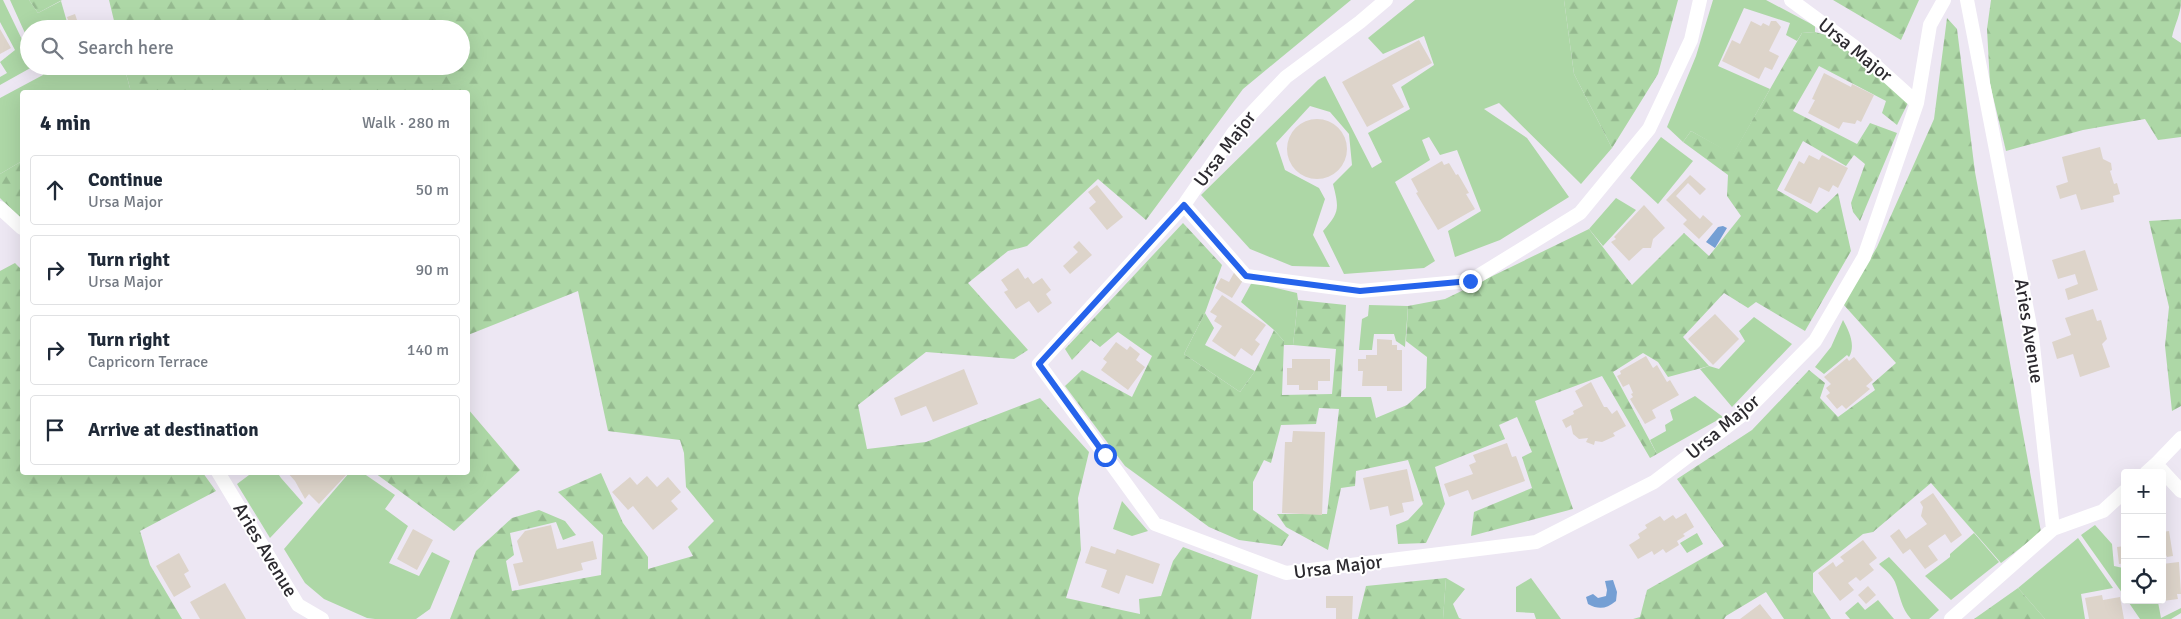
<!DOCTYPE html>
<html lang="en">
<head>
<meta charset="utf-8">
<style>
	body { margin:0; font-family:Signika,sans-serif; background:#f2f2f3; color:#1f2937 }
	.controls { position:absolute; right:15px; bottom:15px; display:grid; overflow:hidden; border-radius:5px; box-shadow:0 5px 20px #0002 }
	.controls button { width:45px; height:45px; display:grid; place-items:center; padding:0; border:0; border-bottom:1px solid #e0e1e3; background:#fff; color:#1f2937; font:25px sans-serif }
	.stop { position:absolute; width:15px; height:15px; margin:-11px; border:4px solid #2563eb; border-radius:50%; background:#fff }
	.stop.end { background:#2563eb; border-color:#fff; box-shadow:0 1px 5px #0008 }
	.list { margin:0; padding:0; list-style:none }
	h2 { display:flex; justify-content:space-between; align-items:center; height:65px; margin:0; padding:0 20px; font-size:21px }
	h2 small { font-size:16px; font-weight:400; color:#747a83 }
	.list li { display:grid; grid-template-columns:32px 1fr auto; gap:15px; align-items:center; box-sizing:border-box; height:70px; margin:0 10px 10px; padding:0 10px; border:1px solid #e0e1e3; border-radius:5px }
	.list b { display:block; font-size:19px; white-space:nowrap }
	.list p { margin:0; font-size:16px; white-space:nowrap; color:#747a83 }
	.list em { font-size:16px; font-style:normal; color:#747a83 }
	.icon { flex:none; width:28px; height:28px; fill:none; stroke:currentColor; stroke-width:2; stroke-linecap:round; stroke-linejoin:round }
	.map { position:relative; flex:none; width:2181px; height:619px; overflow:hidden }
	.search { position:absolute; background:#fff; box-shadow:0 5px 20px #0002; left:20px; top:20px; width:450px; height:55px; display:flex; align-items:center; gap:12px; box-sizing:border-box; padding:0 18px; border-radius:28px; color:#747a83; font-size:19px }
	.panel { position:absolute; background:#fff; box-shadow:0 5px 20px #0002; left:20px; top:90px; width:450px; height:385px; border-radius:5px }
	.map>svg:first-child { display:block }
</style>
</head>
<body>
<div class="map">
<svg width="2181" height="619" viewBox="0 0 2181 619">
	<defs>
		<pattern id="forest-firs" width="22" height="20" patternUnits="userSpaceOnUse" patternTransform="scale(1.25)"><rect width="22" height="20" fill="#add7a6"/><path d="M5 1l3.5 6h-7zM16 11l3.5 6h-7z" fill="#95b98f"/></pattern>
	</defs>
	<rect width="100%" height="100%" fill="#ede7f3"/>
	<path fill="#add7a6" d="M0 0H3L29 54V66H34L0 85V77L7 73 0 62 15 50 0 22Z
		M10 0H29L38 13 61 1 69 29H29V42Z
		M1415 0H1564L1574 74 1612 148 1581 184 1499 103 1484 109 1527 138 1569 197 1500 240 1455 257 1448 231 1481 211 1457 150 1440 155 1429 137 1422 140 1430 160 1395 182 1435 261 1424 268 1344 274 1323 231C1340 212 1339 208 1333 184L1352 165 1349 134 1330 112 1310 106 1276 143 1285 170 1319 188 1325 199 1313 235 1330 267 1292 266 1250 249 1201 195 1318 80 1325 76 1372 168 1382 162 1368 133 1410 109 1401 87 1434 65 1424 36 1383 54 1368 38Z
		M1713 0H1766L1815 26V32L1802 33 1797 41 1786 35 1790 23 1744 8 1718 66 1770 89 1733 155 1691 131 1683 142 1667 127 1696 56Z
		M40 66H124L131 92H22V161L0 174V98L43 75Z
		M1661 137 1693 161 1658 204 1630 178Z
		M1616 198 1636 210 1603 246 1589 229Z
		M1252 282 1297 293 1298 300 1293 345H1284V341L1274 330 1241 302Z
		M1369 305 1408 306 1405 347 1396 341 1394 334H1374L1372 350H1359L1362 319 1368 316Z
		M1205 313 1214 328 1205 345 1255 371 1240 392 1184 354Z
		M1754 317 1792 344 1732 407 1700 369 1709 366 1719 369 1745 341 1739 331Z
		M1843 320C1849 331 1856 345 1849 357L1847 355 1824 374 1815 367 1831 347Z
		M1695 396 1723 417 1657 454 1650 440 1666 431 1665 425 1673 420 1670 410Z
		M253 472 281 473 279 475 281 478 303 503 270 538 237 484Z
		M349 473H363L395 495 385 509 408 526 389 563 419 576 432 552 450 561 430 609 416 619H375L367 618 324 599 305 583 284 549Z
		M1122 501 1148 531 1132 536 1113 529Z
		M2095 525 2112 544 2114 566 2123 568 2125 597 2081 535Z
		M1697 533 1703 544 1687 553 1680 543Z
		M1974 533 1999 562 1951 600 1925 576 1950 557V554Z
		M2078 538 2113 588 2081 594 2085 619H2045L2018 588Z
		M1889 557 1939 610 1929 619H1911C1901 608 1900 595 1895 582 1892 575 1884 569 1879 564Z
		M1446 578 1465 589 1453 604 1459 618 1462 619H1443Z
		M1531 578 1561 619H1536L1534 613 1516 612V587Z
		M1878 600 1894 619H1850L1845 613 1858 602 1865 610Z
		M2127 600 2158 602 2161 618 2181 608V613L2171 619H2140Z"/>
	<path fill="url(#forest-firs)" d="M29 0H62L38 13Z
		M109 0H1351L1243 89 1146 220 1098 179 1027 246 1008 251 968 283 1028 350 1014 359 926 352 858 405 867 449 926 442 1040 398 1089 452 1078 498 1081 550 1066 598 1140 614 1139 599 1161 596 1173 561 1183 547 1258 575 1251 619H450L476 551 512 518 539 510 565 521 576 535 563 540 556 522 510 533 514 555 506 561 512 591 601 575 603 535 558 492 601 473 623 523 648 557V569L693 556 688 547 714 521 686 487 684 453 680 440 608 431 578 291 468 335V92H131L124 66H461V29H116Z
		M1564 0H1678L1658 74 1612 148 1574 74Z
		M1833 0H1919L1901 40Z
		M1991 0H2181C2181 15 2175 23 2172 37L2181 43V137L2158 140 2145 119 2083 130 2006 151 1990 84 1987 29Z
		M1947 18 1957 29 1975 172 2041 532 2001 563 1931 483 1873 532 1863 534 1813 573V592L1831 619H1784L1766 592 1726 616 1724 619H1633L1640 617 1647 590 1724 546 1677 479 1752 430 1809 370 1825 383 1820 398 1838 417 1875 390 1872 384 1896 363 1843 304 1877 247 1934 119Z
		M1815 32 1833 37 1909 101 1897 125 1882 113 1886 101 1819 66 1793 111 1857 144 1870 123 1897 133 1860 221 1853 212 1851 203 1865 164 1854 155 1846 166 1803 141 1777 190 1817 213 1838 193 1851 251 1805 331 1756 302 1748 308 1724 293 1683 337 1709 366 1668 377 1658 362 1643 353 1613 372 1657 454 1650 458 1602 376 1535 401 1573 509 1471 536 1474 512 1532 488 1522 457 1532 452 1517 417 1499 425 1505 439 1435 467 1445 504 1426 543 1398 544 1396 525 1408 520 1423 504 1408 460 1356 471 1355 486 1341 488 1328 550 1286 527 1277 514H1327L1339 409 1319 408 1316 424 1281 425 1271 463 1264 460 1253 482V510L1289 535 1282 546 1239 540 1209 527 1125 466 1065 386 1082 370 1132 397 1152 356 1118 332 1100 347 1091 340 1072 360 1065 349 1183 223 1222 265 1205 313 1184 354 1240 392 1255 371 1274 330 1284 341 1282 395 1332 394 1336 349 1293 345 1298 300 1346 305 1341 397H1371L1376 418 1407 405 1426 388 1427 357 1406 341 1408 306 1445 299 1589 229 1632 285 1684 233 1709 256 1741 216 1727 196 1728 175 1683 142 1691 131 1733 154 1802 33Z
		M22 161V220L0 198V174Z
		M2181 219V406L2172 411 2165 346 2169 307 2149 221Z
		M15 263 22 270V472L203 473 216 491 140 531 150 565 182 619H0V271Z
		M468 409 520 470 454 531 375 473 468 472Z
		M1446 578 1443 619H1358L1366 586Z
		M2018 588 2045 619H1974Z"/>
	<path fill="#759fd4" d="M1723 226 1727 228 1715 248 1706 242 1718 227Z
		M1613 580 1617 592 1616 601C1606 609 1599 610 1588 604L1586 597 1593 594 1598 598 1606 596 1607 590 1605 581Z"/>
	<path fill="#ddd4ca" d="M75 14 80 29H71L67 17Z
		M1751 21 1761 26 1763 23 1769 26 1771 21H1776L1781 27 1769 51 1779 56 1772 70 1765 67 1759 79 1722 61 1732 40 1740 44Z
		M0 29 11 48 0 54Z
		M1419 40 1432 63 1392 85 1404 107 1367 127 1342 82Z
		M1824 73 1851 87 1852 84 1874 95 1861 122 1857 120 1855 124 1843 122 1839 129 1808 113 1815 100 1812 99Z
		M1287 149a30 30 0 1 1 60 0a30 30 0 1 1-60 0Z
		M2100 147 2103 159 2111 163 2112 170 2110 171 2114 184 2117 183 2120 194 2113 196 2114 202 2081 210 2076 194 2060 199 2056 186 2068 182 2062 157Z
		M1809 155 1819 160 1822 155 1848 168 1838 188 1833 185 1829 192 1819 187 1811 204 1784 190 1799 161 1804 164Z
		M1442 161 1444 165 1449 163 1456 175 1458 174 1469 193 1466 194 1475 209 1438 230 1416 193 1418 192 1411 179Z
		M1690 175 1706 189 1700 195 1688 183 1676 196 1700 219 1703 215 1713 224 1699 239 1683 224 1687 220 1666 200Z
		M1097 185 1123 217 1107 230 1089 208 1096 202 1088 192Z
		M1644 205 1665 228 1653 239 1651 248H1643L1629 261 1611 242 1616 239 1614 237Z
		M1079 241 1092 255 1070 274 1063 266 1078 252 1073 247Z
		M2085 250 2098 290 2068 300 2065 289 2078 284 2075 274 2058 279 2052 260Z
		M1018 268 1025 279 1028 277 1033 284 1042 278 1051 290 1046 294 1052 303 1038 313 1029 301 1016 309 1004 292 1008 290 1001 280Z
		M1235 271 1245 277 1232 298 1215 288 1221 278 1229 282Z
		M1222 295 1266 325 1255 340 1260 344 1252 356 1241 348 1235 357 1212 341 1222 326 1214 321 1217 316 1210 312Z
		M2093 309 2097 321 2101 320 2107 339 2102 344 2110 367 2080 377 2073 354 2057 359 2052 342 2071 335 2065 318Z
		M1715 314 1739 339 1713 365 1688 339Z
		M1377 339 1392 340V345H1397V350H1402V391H1387V386H1362L1363 371H1358V359H1366V355H1377Z
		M1116 342 1127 350 1130 346 1140 354 1136 360 1145 367 1128 390 1101 370 1107 362 1103 359Z
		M1646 356 1653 368 1657 365 1667 382 1670 380 1679 395 1652 410 1656 418 1645 424 1630 399 1633 397 1631 394 1633 393 1629 384 1623 387 1617 376 1621 374 1620 371Z
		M1854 357 1873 380 1866 386 1870 389 1846 409 1842 405 1837 409 1826 396 1830 393 1826 388 1831 384 1824 377 1847 358 1849 361Z
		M1292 359H1330V381H1318V390H1299V385H1287V368H1292Z
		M964 369 978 404 933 422 926 406 901 416 894 398Z
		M1591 382 1604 407H1607L1612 414 1617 410 1626 426 1613 433 1615 436 1602 442 1595 441 1594 445 1586 442 1588 438 1579 439 1573 434 1571 425 1566 428 1562 420 1574 414 1573 411 1583 406 1575 391Z
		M1293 431 1325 432 1322 515 1282 513 1285 442H1292Z
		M1507 443 1512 457 1516 456 1525 481 1472 500 1468 490 1449 497 1444 484 1473 474 1469 465 1476 462 1473 455Z
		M1407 469 1414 501 1402 503 1404 512 1390 516 1388 506 1370 510 1363 478Z
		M287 472H346L347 474 319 504 309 494 305 499 295 481Z
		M647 476 657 487 668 477 681 492 671 501 678 509 653 530 633 506 628 510 612 492 630 477 637 485Z
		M1933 493 1962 535 1951 543 1945 534 1928 546 1938 560 1925 569 1910 549 1903 554 1890 536 1899 529 1906 539 1927 524 1921 516 1923 507 1920 502Z
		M1686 513 1694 527 1683 534 1685 536 1677 541 1679 545 1666 553 1663 549 1654 555 1652 551 1638 559 1629 545 1640 538 1638 534 1647 528 1645 525 1660 516 1664 521 1673 515 1676 519Z
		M551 525 557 549 593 541 597 559 581 563 583 570 519 586 513 564 523 562 517 541 525 531Z
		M413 529 433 540 417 570 397 559Z
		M2169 531 2173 556 2167 557 2166 555H2162V532Z
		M1863 540 1877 558 1869 564 1874 570 1860 581 1856 577 1848 583 1854 590 1840 601 1818 573 1833 562 1836 567 1844 561 1840 557Z
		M1091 546 1115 554 1117 549 1160 564 1153 584 1126 575 1119 594 1101 587 1107 570 1085 563Z
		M2125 546V563L2119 564 2117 547Z
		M179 553 189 571 184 574 191 587 174 597 156 566Z
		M2179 562 2181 594H2177L2178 599 2163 601 2162 564Z
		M225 583 246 619H200L190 602Z
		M1868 586 1876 595 1866 604 1858 595Z
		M2102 595 2103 600 2120 597 2124 619H2089L2085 598Z
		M1326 596H1353L1352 619H1336V608H1326Z
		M1760 604 1772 619H1740Z"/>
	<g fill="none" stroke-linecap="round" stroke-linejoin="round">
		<path stroke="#fff" stroke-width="14" d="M1386 0 1360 22 1286 77 1234 132 1184 205 1039 364 1155 524 1286 573 1536 542 1654 482 1741 416 1815 341 1864 257 1917 103 1930 25 1944 0
			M1791 0 1856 48 1917 103
			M1184 205 1246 276 1360 291 1470 281 1580 213 1649 129 1691 40 1700 0
			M0 208 22 228
			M2156 464 2181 438
			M218 472 298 605 322 619
			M2146 473 2156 464 2181 491
			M2053 529 2103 511 2125 491
			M1951 619 2053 529 2032 336 1967 0"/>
	</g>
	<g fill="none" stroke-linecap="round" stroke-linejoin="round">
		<path stroke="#2563eb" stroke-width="6" d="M1105 455 1039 364 1184 205 1246 276 1360 291 1470 281"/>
	</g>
	<g text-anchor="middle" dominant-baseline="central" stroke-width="4" stroke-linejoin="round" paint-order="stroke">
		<g font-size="19" fill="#2c2a2f" stroke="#fff">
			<text transform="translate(1855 50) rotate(39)">Ursa Major</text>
			<text transform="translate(1225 149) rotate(-53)">Ursa Major</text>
			<text transform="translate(2029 331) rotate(81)">Aries Avenue</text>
			<text transform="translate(1723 427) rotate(-40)">Ursa Major</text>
			<text transform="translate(265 550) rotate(59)">Aries Avenue</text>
			<text transform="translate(1338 567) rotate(-7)">Ursa Major</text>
		</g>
	</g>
</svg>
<div class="controls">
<button>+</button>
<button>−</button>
<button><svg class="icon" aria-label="locate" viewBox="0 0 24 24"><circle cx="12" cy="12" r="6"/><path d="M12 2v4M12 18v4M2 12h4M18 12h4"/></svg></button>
</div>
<div class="stop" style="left:1105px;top:455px"></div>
<div class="stop end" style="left:1470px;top:281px"></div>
<div class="search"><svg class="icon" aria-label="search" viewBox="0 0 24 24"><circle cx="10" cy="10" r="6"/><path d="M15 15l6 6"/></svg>Search here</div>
<section class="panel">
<h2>4 min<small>Walk · 280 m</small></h2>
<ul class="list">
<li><svg class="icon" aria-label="ahead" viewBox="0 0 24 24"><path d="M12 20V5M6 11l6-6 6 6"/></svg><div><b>Continue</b><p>Ursa Major</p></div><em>50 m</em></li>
<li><svg class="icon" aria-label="right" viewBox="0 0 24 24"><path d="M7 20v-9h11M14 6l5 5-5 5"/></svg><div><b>Turn right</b><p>Ursa Major</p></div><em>90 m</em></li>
<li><svg class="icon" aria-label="right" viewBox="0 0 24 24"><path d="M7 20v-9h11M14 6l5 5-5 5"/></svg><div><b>Turn right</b><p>Capricorn Terrace</p></div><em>140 m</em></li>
<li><svg class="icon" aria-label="arrive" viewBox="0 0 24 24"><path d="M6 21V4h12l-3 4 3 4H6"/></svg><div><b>Arrive at destination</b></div></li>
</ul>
</section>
</div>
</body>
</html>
